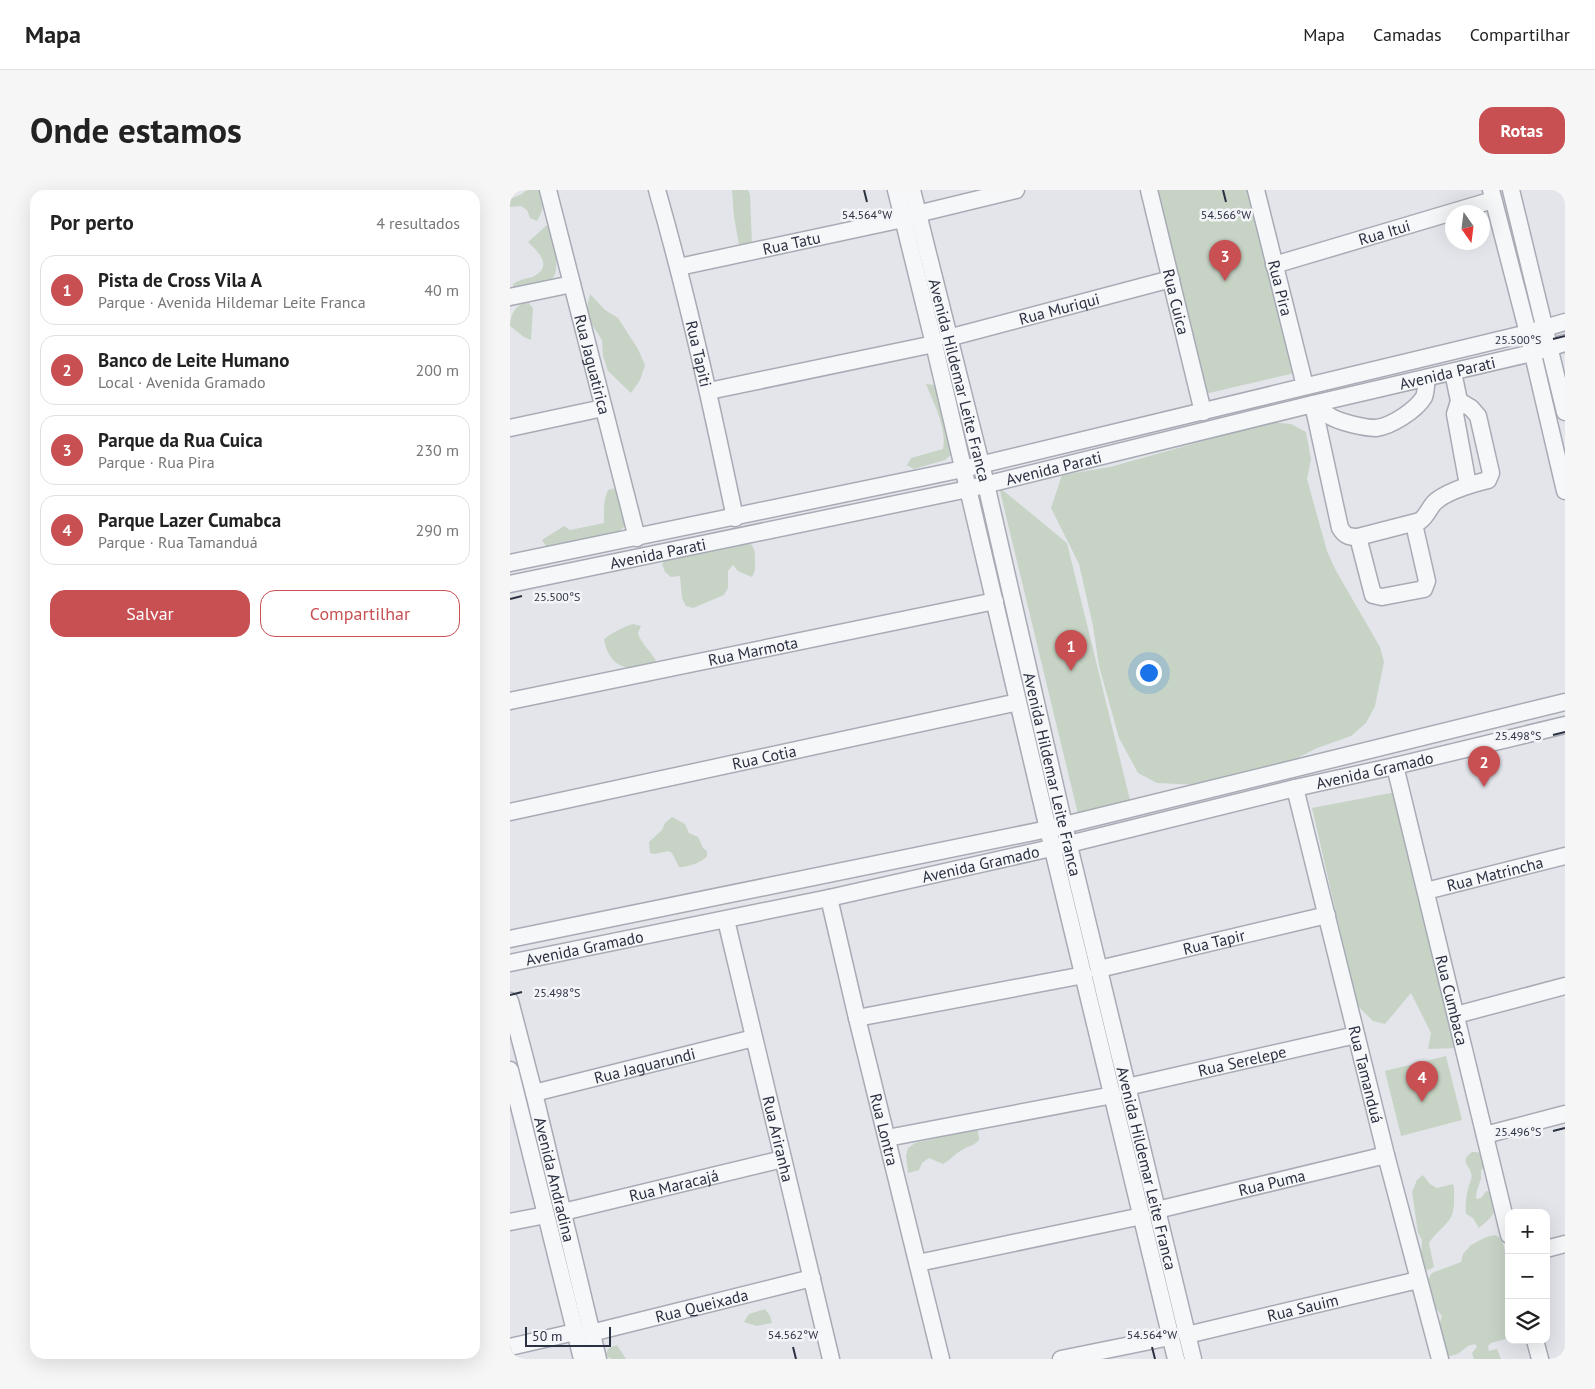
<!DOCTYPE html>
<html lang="pt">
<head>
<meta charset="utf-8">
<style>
	body { margin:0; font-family:"PT Sans",sans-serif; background:#f6f6f6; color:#222 }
	.controls { position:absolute; right:15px; bottom:15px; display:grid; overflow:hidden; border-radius:10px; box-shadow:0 5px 20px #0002 }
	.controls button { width:45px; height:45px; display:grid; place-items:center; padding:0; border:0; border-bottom:1px solid #e0e0e0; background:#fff; color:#222; font:25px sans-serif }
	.compass { position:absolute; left:935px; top:15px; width:45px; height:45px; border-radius:50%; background:#fff; box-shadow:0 5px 20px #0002; rotate:166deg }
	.scale { position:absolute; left:15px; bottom:12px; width:86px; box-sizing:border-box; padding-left:5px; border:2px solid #2c3142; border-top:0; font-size:14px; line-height:18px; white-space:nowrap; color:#2c3142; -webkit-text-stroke:4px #f3f4f8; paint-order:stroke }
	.you { position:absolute; left:638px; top:482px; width:18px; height:18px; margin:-12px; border:4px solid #fff; border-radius:50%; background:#1a73e8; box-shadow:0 0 0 8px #1a73e833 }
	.badge { display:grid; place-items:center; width:32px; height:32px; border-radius:50%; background:#c85053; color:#fff; font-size:16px; font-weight:700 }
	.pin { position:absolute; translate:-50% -41px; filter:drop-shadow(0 1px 2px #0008) }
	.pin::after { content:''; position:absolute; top:26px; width:18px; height:15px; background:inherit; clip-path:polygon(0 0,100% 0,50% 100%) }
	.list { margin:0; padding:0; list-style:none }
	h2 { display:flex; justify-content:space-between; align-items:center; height:65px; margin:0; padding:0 20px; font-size:21px }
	h2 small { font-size:16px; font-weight:400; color:#767676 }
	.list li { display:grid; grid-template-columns:32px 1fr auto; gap:15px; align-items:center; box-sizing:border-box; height:70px; margin:0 10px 10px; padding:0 10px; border:1px solid #e0e0e0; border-radius:15px }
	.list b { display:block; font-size:19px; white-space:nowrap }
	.list p { margin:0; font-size:16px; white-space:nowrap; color:#767676 }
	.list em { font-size:16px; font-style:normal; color:#767676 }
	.actions { display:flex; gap:10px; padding:15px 20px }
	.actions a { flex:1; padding:11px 0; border:1px solid #c85053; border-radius:15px; text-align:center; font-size:18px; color:#c85053 }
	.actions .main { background:#c85053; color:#fff }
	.icon { flex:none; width:28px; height:28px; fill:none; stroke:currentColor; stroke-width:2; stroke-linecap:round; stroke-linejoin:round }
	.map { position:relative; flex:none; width:1055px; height:1169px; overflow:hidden; border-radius:15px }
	header { display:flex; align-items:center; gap:30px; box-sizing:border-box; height:70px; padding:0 25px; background:#fff; border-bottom:1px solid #e0e0e0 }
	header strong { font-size:24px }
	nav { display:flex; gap:28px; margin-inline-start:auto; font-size:18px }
	.intro { display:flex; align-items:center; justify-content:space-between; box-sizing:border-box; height:120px; padding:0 30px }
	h1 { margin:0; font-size:35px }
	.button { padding:12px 22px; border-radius:15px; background:#c85053; color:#fff; font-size:18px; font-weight:700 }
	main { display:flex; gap:30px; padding:0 30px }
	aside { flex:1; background:#fff; border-radius:15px; box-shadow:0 5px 20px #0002 }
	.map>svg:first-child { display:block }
</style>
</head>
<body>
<header>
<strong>Mapa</strong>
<nav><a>Mapa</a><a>Camadas</a><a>Compartilhar</a></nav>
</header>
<div class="intro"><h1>Onde estamos</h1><a class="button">Rotas</a></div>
<main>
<aside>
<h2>Por perto<small>4 resultados</small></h2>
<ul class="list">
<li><span class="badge">1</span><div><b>Pista de Cross Vila A</b><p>Parque · Avenida Hildemar Leite Franca</p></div><em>40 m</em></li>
<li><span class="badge">2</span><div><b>Banco de Leite Humano</b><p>Local · Avenida Gramado</p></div><em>200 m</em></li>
<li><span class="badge">3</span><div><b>Parque da Rua Cuica</b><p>Parque · Rua Pira</p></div><em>230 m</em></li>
<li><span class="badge">4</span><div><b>Parque Lazer Cumabca</b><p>Parque · Rua Tamanduá</p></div><em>290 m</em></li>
</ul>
<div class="actions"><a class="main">Salvar</a><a>Compartilhar</a></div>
</aside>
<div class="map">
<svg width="1055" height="1169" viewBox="0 0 1055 1169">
	<rect width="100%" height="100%" fill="#e3e5eb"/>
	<path fill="#c7d4c5" d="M17 0H29C35 13 34 19 27 31L20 28 17 20 11 16 0 17V9L12 4Z
		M222 0H238L240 5 242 56 236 59 229 55 224 27Z
		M648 0H738L785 183 695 204Z
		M37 35C45 43 46 53 46 64 46 70 47 78 45 84 40 98 16 99 4 102L3 94C11 88 20 89 26 85 43 74 26 60 18 52Z
		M80 104 95 120 108 128 128 159 135 175 130 190 121 203 98 181 93 166 92 150 81 133 77 118Z
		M17 111 23 118 21 150 14 147 0 136C1 123 5 116 17 111Z
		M416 194 425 195 442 257 441 265 435 270 404 279 397 275 401 268 433 259C437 238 424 214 416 194Z
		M761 232 781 234 796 242 801 269 797 289 817 361 825 379 870 457 874 472 865 516 856 533 841 546 807 558 772 576 690 595 647 593 628 583 609 548 589 476 583 436 569 374 541 318 552 285 600 277Z
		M489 297 557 353 620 610 568 624Z
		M106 298 117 335 104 345 43 361 36 356 32 350 54 336 60 340 94 333C94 320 93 312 98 300Z
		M236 349C245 357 245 361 245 371 245 378 246 380 242 387L228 381 223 375 218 381V398L214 405 183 418 176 416 172 408 170 386 161 387 155 382 152 374 158 366Z
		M123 434 131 436 128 443C131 454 141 461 146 471L143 478C118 481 99 478 94 449 102 443 113 437 123 434Z
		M886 602 948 858 918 859 921 843 901 803 875 834 863 831 847 815 802 618Z
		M162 627 175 634 179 643 188 647 193 658 197 661C197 665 198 666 194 669 189 673 175 678 169 677L162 663 159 661 144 664 140 663 139 652 152 640 155 633Z
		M936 866 952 930 891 946 875 881Z
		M460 937 468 941 469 950C463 957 459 955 452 960 445 964 440 970 433 974L419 968 412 973 409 980 398 983 396 966 398 958 405 953 445 944Z
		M962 962C973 961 974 967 977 976L971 980V989L967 1000 966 1009 971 1008 976 1001 980 1002C991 1020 983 1026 969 1038L963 1028 956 1024C955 1016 956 1007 958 999 959 994 963 988 961 983 959 974 949 972 962 962Z
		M913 985 920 994 927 998 943 994 944 998C944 1006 945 1020 941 1027 938 1034 925 1043 919 1053L924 1077 918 1080 914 1078 911 1066 912 1050 908 1043 902 1002 907 990Z
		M985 1045 992 1049 995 1062 999 1067V1090L996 1091 999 1092V1148L981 1153 978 1156 979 1161 987 1159 991 1169H964L962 1163 967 1157 965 1154 958 1156 948 1164 936 1167 928 1139 932 1126 917 1107 918 1089 922 1083 951 1072 953 1064 961 1055 976 1047Z
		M255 1119 260 1126 262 1133 247 1136 234 1132 239 1124Z
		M107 1155 116 1169H101L95 1165 99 1158Z"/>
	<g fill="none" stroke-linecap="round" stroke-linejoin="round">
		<g stroke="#a8abb5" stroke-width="19">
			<g id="minor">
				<path id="s1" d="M38 0 127 348"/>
				<path id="s2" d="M147 0C178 108 202 218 225 328"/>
				<path d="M386 0 424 154 538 639 666 1169"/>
				<path id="s3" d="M402 0 476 294 554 635 683 1169"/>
				<path id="s4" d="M639 0 693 222"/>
				<path id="s5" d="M746 0 795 196"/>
				<path d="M981 0 1018 143 1055 301"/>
				<path d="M1001 0 1055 222"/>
				<path d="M407 24 506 0"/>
				<path id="s6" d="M764 75 983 10"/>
				<path id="s7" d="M169 77 393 29"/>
				<path d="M0 107 62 94"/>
				<path id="s8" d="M438 148 661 89"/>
				<path d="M943 182 949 211 945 224 958 295"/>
				<path d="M199 201 424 154"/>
				<path d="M803 214 830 338C835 346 839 347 848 347L910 331C917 326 919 318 925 312 937 301 962 294 978 290L981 283 968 226 961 218 949 211"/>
				<path d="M808 214C811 218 814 223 818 225 828 232 854 238 866 238 882 236 906 220 914 207 916 202 916 193 917 188"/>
				<path d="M0 238 93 218"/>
				<path d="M848 347 863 405 872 407 914 399 917 391 904 334"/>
				<path d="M0 373 453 279 1018 143 1055 132"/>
				<path id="s9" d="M0 394 458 299 803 214 1022 163 1055 153"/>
				<path id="s10" d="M0 511 485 411"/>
				<path id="s11" d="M885 576 999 1045"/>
				<path id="s12" d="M785 598 876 965 930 1169"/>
				<path id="s13" d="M0 622 508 512"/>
				<path id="s14" d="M916 701 1055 666"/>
				<path id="s15" d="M319 708 347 828 431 1169"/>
				<path id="s16" d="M216 730 321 1169"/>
				<path d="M0 749 538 639 1055 512"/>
				<path id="s17" d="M0 773 319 708 559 654 785 598 885 576 1055 535"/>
				<path id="s18" d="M589 779 817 725"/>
				<path id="s19" d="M0 811 24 903 88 1169"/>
				<path d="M946 825 1055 796"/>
				<path d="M347 828 574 785"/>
				<path d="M0 880 72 1169"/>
				<path id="s20" d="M617 897 846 845"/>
				<path id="s21" d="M24 903 244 848"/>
				<path d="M975 945 1055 924"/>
				<path d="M377 948 603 905"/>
				<path id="s22" d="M647 1020 876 965"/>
				<path id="s23" d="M53 1022 273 969"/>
				<path d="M0 1032 36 1025"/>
				<path d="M1036 1059 1055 1054"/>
				<path d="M408 1073 632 1026"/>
				<path id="s24" d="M81 1143 302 1088"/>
				<path id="s25" d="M677 1145 908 1090"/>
				<path d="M1025 1150 1030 1169"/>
				<path d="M0 1157 65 1142"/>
				<path d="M551 1169 660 1147"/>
			</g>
		</g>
		<use href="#minor" stroke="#f6f7f9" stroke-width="16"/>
	</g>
	<path fill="none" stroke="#2c3142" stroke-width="2" d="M354 0 357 12M713 0 716 12M1043 149 1055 146M0 409 12 406M1043 545 1055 542M0 805 12 802M1043 941 1055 938M283 1157 286 1169M642 1157 645 1169"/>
	<g text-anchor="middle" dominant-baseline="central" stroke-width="5" stroke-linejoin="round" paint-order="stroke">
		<g font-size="16" fill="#2c3142" stroke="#f3f4f8">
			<text stroke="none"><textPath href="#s6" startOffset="115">Rua Itui</textPath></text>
			<text stroke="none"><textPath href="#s7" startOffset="115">Rua Tatu</textPath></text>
			<text stroke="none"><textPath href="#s5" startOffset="101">Rua Pira</textPath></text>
			<text stroke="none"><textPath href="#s4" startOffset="115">Rua Cuica</textPath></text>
			<text stroke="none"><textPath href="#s8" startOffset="115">Rua Muriqui</textPath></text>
			<text stroke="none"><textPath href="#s2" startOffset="169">Rua Tapiti</textPath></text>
			<text stroke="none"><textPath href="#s1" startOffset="180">Rua Jaguatirica</textPath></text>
			<text stroke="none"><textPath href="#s9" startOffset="961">Avenida Parati</textPath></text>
			<text stroke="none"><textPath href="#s3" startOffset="196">Avenida Hildemar Leite Franca</textPath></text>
			<text stroke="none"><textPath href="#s9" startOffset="556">Avenida Parati</textPath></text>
			<text stroke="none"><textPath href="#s9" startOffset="151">Avenida Parati</textPath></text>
			<text stroke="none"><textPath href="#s10" startOffset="248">Rua Marmota</textPath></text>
			<text stroke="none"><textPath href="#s13" startOffset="260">Rua Cotia</textPath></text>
			<text stroke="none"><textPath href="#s17" startOffset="886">Avenida Gramado</textPath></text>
			<text stroke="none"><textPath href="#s3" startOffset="601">Avenida Hildemar Leite Franca</textPath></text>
			<text stroke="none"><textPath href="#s17" startOffset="481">Avenida Gramado</textPath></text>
			<text stroke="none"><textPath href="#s14" startOffset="71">Rua Matrincha</textPath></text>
			<text stroke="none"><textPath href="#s18" startOffset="118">Rua Tapir</textPath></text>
			<text stroke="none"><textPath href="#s17" startOffset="76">Avenida Gramado</textPath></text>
			<text stroke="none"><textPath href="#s11" startOffset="241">Rua Cumbaca</textPath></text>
			<text stroke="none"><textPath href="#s20" startOffset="118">Rua Serelepe</textPath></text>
			<text stroke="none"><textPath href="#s21" startOffset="114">Rua Jaguarundi</textPath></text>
			<text stroke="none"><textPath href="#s12" startOffset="295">Rua Tamanduá</textPath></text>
			<text stroke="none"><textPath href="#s15" startOffset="238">Rua Lontra</textPath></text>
			<text stroke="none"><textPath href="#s16" startOffset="225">Rua Ariranha</textPath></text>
			<text stroke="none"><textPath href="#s3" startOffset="1006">Avenida Hildemar Leite Franca</textPath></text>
			<text stroke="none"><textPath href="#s19" startOffset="184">Avenida Andradina</textPath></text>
			<text stroke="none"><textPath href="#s22" startOffset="118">Rua Puma</textPath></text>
			<text stroke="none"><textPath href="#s23" startOffset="114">Rua Maracajá</textPath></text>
			<text stroke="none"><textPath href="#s24" startOffset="114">Rua Queixada</textPath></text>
			<text stroke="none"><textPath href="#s25" startOffset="119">Rua Sauim</textPath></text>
		</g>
	</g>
	<g font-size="12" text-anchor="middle" fill="#2c3142" stroke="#f3f4f8" stroke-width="5" stroke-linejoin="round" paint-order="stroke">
		<text x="357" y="29">54.564°W</text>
		<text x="716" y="29">54.566°W</text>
		<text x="1008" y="154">25.500°S</text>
		<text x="47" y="411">25.500°S</text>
		<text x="1008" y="550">25.498°S</text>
		<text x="47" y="807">25.498°S</text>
		<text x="1008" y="946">25.496°S</text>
		<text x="283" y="1149">54.562°W</text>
		<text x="642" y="1149">54.564°W</text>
	</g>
</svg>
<div class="controls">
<button>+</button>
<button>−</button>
<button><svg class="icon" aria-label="layers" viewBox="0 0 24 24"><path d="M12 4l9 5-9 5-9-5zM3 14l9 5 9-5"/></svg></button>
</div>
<svg class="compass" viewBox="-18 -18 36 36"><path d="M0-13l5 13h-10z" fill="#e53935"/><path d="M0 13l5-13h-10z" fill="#767676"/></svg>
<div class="scale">50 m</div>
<div class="you"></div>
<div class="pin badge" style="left:561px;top:481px">1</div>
<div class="pin badge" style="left:974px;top:597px">2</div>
<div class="pin badge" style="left:715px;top:91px">3</div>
<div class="pin badge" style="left:912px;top:912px">4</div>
</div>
</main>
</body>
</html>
